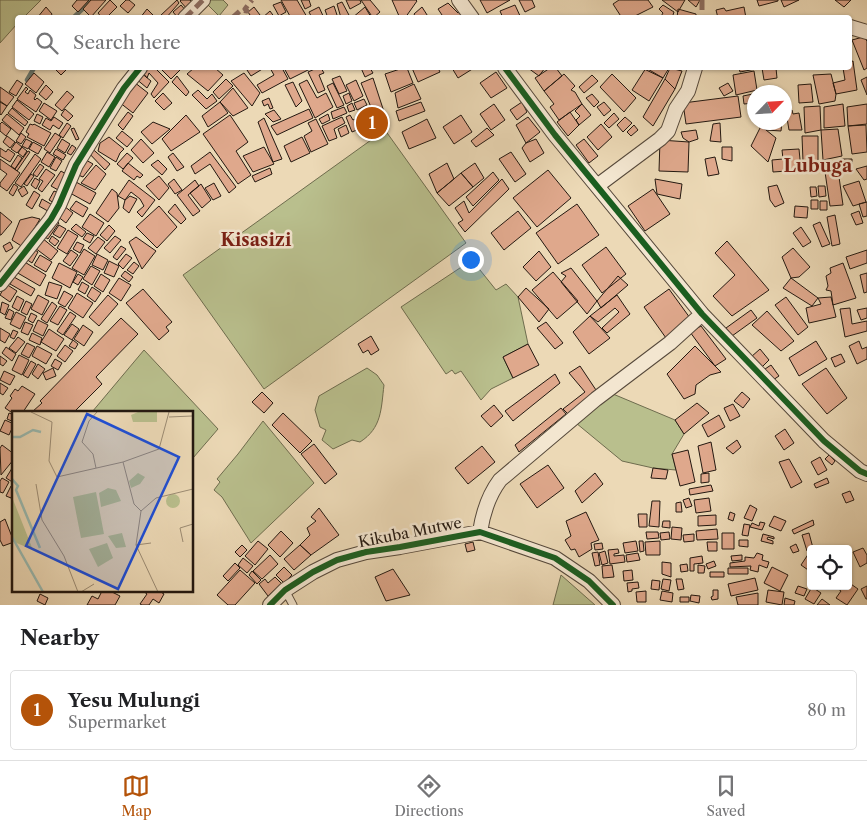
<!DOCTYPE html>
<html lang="en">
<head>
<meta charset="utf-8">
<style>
	body { margin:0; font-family:"Libre Caslon Text",serif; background:#f2f2f2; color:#202124 }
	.controls { position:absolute; right:15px; bottom:15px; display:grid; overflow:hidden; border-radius:5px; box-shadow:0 1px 4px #0004 }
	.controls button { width:45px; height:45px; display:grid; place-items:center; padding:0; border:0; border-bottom:1px solid #e0e0e0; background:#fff; color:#202124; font:25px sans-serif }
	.compass { position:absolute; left:747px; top:85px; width:45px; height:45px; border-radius:50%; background:#fff; box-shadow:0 1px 4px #0004; rotate:65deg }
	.you { position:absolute; left:470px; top:259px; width:18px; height:18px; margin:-12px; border:4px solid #fff; border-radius:50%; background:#1a73e8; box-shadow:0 0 0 8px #1a73e833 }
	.badge { display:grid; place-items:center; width:32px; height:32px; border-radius:50%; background:#b45309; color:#fff; font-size:16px; font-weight:700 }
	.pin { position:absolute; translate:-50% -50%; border:2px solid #fff; box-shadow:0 1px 5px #0006 }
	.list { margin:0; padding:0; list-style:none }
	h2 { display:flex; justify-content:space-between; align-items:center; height:65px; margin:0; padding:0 20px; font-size:21px }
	h2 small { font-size:16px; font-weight:400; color:#757577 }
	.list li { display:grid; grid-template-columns:32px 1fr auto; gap:15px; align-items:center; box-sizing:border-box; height:80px; margin:0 10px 10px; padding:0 10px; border:1px solid #e0e0e0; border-radius:5px }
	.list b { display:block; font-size:19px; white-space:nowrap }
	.list p { margin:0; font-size:16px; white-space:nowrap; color:#757577 }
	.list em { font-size:16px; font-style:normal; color:#757577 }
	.icon { flex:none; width:28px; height:28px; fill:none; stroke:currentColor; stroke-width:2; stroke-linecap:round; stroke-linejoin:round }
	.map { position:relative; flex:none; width:867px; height:605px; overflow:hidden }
	.search { position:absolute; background:#fff; box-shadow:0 1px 4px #0004; left:15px; right:15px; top:15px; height:55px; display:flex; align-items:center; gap:12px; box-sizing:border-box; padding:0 18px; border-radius:5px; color:#757577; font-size:19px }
	.sheet { height:155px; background:#fff }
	nav { display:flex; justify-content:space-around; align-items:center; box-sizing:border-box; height:70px; border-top:1px solid #e0e0e0; background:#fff; font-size:14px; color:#757577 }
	nav a { display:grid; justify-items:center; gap:2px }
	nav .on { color:#b45309 }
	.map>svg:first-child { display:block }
</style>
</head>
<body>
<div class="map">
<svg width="867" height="605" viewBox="0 0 867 605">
	<rect width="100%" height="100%" fill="#ecd9b6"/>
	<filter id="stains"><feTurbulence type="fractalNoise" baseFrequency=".004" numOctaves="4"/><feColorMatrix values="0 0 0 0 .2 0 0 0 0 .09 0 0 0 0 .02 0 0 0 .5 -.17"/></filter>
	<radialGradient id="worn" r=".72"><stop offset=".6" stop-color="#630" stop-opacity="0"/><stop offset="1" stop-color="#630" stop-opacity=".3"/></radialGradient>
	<path fill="#b9bf8d" stroke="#6e6c4e" d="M0 0H41L24 17 18 18 17 24 0 43Z
		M208 0H223L228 5 219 16 205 2Z
		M385 130 466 243 264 389 183 275Z
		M472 260 496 290 506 284 518 297 528 344 503 357 513 378 491 389 481 400 461 371 455 374 452 370 446 374 401 307Z
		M144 350 218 429 193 458 192 412H92Z
		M367 368 377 375 384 385C381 409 382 428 360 442L352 440 333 449 322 440 326 430 320 427 315 410 319 396Z
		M613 394 675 420 684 434 672 454 676 470 653 468 622 461 576 423Z
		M263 421 314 483 251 543 222 497 214 490 220 482 217 479 238 454Z
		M561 575 595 605H553Z"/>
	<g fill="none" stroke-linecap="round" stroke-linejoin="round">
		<path stroke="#6a7971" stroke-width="4.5" d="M73 18 92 0
			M27 80 34 68"/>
	</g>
	<path fill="#dfa88c" stroke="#231810" d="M77 0H89L78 12 72 6Z
		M91 0H106L91 17 83 9Z
		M110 0 117 7 106 18H102L98 13Z
		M126 0H129L135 5 128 13 120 6Z
		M177 0 179 3 166 18 160 16Z
		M181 0H190L194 5 188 10 180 1Z
		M281 0H297L307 17 291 18Z
		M301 0H309L311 6 305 9Z
		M346 0H360L361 3 350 9Z
		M361 0H370L380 12 373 18Z
		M392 0H416L417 1 405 18H397L399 16Z
		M480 0H510L487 13Z
		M519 0H532L535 7 525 12Z
		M619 0H648L653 7 631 18H622L613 4Z
		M662 0H685L678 12Z
		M688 0H700L696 7Z
		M757 0H778V1L759 6Z
		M781 0H799L784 7Z
		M835 0H851L844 7Z
		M281 2 286 12 279 16 273 5Z
		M342 2 350 17 341 18 337 4Z
		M448 3 458 13 463 9 468 18H444L438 9Z
		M181 5 187 12 181 18H178L173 12Z
		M515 5 521 18H503L500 11Z
		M663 5 674 12 672 18H660L663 13 659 9Z
		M334 6 338 18H328L325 10Z
		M46 7 52 14 50 18H37Z
		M254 7 260 15 257 18H252L248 12Z
		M319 7 324 18H312L309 12Z
		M365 7 371 17 352 18Z
		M422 7 429 18H416L414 14Z
		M744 7 746 18H718L716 10 724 8 726 11Z
		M147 9 153 15 151 18H140Z
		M678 9 696 14V18H677Z
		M270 11 275 18H262Z
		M863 37 867 41V68L864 70 852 40Z
		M853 61 857 90 836 94 833 83 845 80 843 68H850V62Z
		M54 68H68L61 75Z
		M143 68H155L169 82 154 98 151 94 158 83 149 73 147 78 141 70Z
		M160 68H182L171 79Z
		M194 68H215L223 75 208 91 187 74Z
		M251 68H264L251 76 247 70Z
		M270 68H282L288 79 262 93 257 85 274 75Z
		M284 68H312L290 79Z
		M317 68H321L324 73 319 75 325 90 318 93 308 72Z
		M361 68H370L373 73 365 77Z
		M403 68H407L413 83 391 92 385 74Z
		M412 68H438L440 72 418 82Z
		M452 68H474L458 78Z
		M528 68H545L539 76Z
		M550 68H556L562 76 544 91 535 78Z
		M642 68H669L663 78Z
		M646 68 663 78 649 101 632 90Z
		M670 68 682 71 675 89 665 79Z
		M739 68H761L740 72Z
		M762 68H776L777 78 764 80Z
		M754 71 757 90 736 95 733 75Z
		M140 72 151 81 147 88 135 78Z
		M496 72 507 88 491 98 480 83Z
		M34 73 44 82 36 93 25 84Z
		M244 73 260 93 252 106 231 81Z
		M564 74 575 86 571 90 575 92 582 104 559 120 550 107 554 104 544 91Z
		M612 74 636 98 624 112 600 87Z
		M831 74 836 94 835 101 819 104 813 75Z
		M592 75 598 81 584 93 579 87Z
		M177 76 189 92 186 96 172 82Z
		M340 76 347 91 339 94 332 79Z
		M867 77V95L861 80Z
		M373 78 386 118 377 122 361 83Z
		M226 79 233 86 219 99 213 92Z
		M665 79 675 89 653 126 643 117Z
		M17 80 23 84 16 96 9 92Z
		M307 80 317 98 326 93 333 107 315 118 299 84Z
		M356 80 363 96 354 101 346 85Z
		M134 82 148 93 133 113 119 102Z
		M293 82 302 101 296 107 285 85Z
		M333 83 344 105 337 108 327 86Z
		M728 83 733 91 724 96 719 88Z
		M414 84 421 99 398 108 395 93Z
		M811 84 813 102 799 103 798 85Z
		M46 85 53 92 46 100 39 94Z
		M0 87 14 97 7 106 0 101Z
		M26 87 28 89 25 92 28 94 30 90 36 95 34 99 35 100 37 98 42 102 36 112 17 99Z
		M767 87 768 92H759V89Z
		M233 88 248 108 233 116 220 102Z
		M198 90 207 99 212 94 217 101 206 109 192 95Z
		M67 91 74 97 62 111 55 105Z
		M163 93 172 103 164 110 155 101Z
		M349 93 352 101 346 104 343 96Z
		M592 94 599 102 594 107 586 98Z
		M753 94 754 103 744 104 743 96Z
		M738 96 741 117 686 124 683 103Z
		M269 98 273 108 270 109 268 104 264 106 262 101Z
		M364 99 367 105 357 110 354 103Z
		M17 100 34 114 29 120 12 107Z
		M0 102 7 106 1 115 0 114Z
		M220 102 228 113 208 127 202 116Z
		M421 102 425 111 399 121 396 111Z
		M522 102 527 112 517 120 510 110Z
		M604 102 611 110 604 116 597 107Z
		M44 103 57 111 51 120 39 111Z
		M352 103 355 110 349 112 347 106Z
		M494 104 505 120 491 130 480 114Z
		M582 104 591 115 579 125 576 120 580 116 575 111Z
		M843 104 845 126 824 128V107Z
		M867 104V124L848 126 847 107Z
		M820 106 821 130 805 133 804 107Z
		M344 107 347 113 333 119 331 112Z
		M12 108 28 122 25 126 8 113Z
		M65 109 73 116 68 121 61 115Z
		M309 109 313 118 277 135 271 126Z
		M274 110 281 119 273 122 265 114Z
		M792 110 793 114 799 113 802 130H789L786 112Z
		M128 112 133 116 123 130 118 125Z
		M370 112 376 122 352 132 346 117 350 115 353 120Z
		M570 112 579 125 568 136 557 122Z
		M614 113 619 119 609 128 604 123Z
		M7 114 24 128 19 135 2 120Z
		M37 114 43 117 40 124 34 121Z
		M328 114 330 120 322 124 319 119Z
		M186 115 200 132 171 151 162 139Z
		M230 115 248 142 236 151 251 175 238 184 203 134Z
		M461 115 472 132 454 144 443 127Z
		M54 117 63 123 59 129 53 125 50 130 42 125 46 118 51 121Z
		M342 117 345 123 334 129 337 138 329 141 322 126Z
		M528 117 540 132 526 143 516 125Z
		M625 117 632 123 623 132 617 125Z
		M264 118 282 159 273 162 258 122Z
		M316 119 328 144 311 152 304 136 312 131 308 123Z
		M427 119 436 138 409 149 402 132Z
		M2 122 11 129 6 136 0 131V124Z
		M153 122 170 129 152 144 141 132Z
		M767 122H782L781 131 766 130Z
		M67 123 71 126 63 138 59 135Z
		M720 123 721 142 710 141 713 124Z
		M30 124 33 125 34 124 51 133 44 146 27 137 29 134 26 132Z
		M601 124 612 137 598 150 587 137Z
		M346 125 349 133 341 137 338 129Z
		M634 125 638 130 631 136 627 132Z
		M866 125 867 152 852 154 848 126Z
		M761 126 776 138 768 162 751 146Z
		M74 128 79 139 76 140 71 129Z
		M487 128 494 135 476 147 471 141Z
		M838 129 842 156 823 160 821 130Z
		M696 130 698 139 689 142 683 138 681 132Z
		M122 131 133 140 127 147 116 138Z
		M21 133 26 137 21 144 16 141Z
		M55 133 61 137 50 153 44 149Z
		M7 136 15 142 10 148 3 142Z
		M802 136H818V161H803Z
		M109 137 124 149 120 153 116 162 98 151 100 143Z
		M302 137 310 153 291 162 284 146Z
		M26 139 32 142 28 149 22 146Z
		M62 139 70 144 65 153 57 148Z
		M141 139 154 153 143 163 131 150Z
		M536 139 544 153 530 162 522 148 526 143Z
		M584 139 598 156 589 163 576 145Z
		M660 140 689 142 688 172 659 171Z
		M16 142 22 147 17 153 11 149Z
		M33 142 42 147 38 154 29 149Z
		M72 145 76 148 71 155 67 153Z
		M89 146 110 164 105 170 86 150Z
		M22 147 27 151 23 157 18 153Z
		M264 147 274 164 253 172 243 156Z
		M722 147H732V161L722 159Z
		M0 148 6 152 8 149 15 154 10 162 0 156Z
		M56 149 66 155 63 160 53 154Z
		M799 149 801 170 773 172 772 160 783 159 782 150Z
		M28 151 30 152 17 171 15 169Z
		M47 152 55 157 49 167 41 162Z
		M210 152 236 187 229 193 210 164 195 174 191 166Z
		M511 152 526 174 515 182 499 159Z
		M127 153 133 158 123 169 117 164Z
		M173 153 184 167 177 171 168 157Z
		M35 154 41 159 21 187 15 183Z
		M18 155 22 158 15 169 11 166Z
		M56 157 62 161 56 171 50 168Z
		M715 157 719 174 708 176 705 159Z
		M0 159 20 173 7 191 0 186V183L7 174 0 169Z
		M841 159H852V172H841Z
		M86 160 93 164 83 177 76 174Z
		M158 160 167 169 162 175 151 165Z
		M128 163 143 175 140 178 137 176 134 180 122 171Z
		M447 163 454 179 437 193 429 174Z
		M475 163 484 178 473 187 461 173Z
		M40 164 44 167 37 177 33 174Z
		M96 165 106 174 95 190 81 183Z
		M867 166V179L864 180 856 169Z
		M270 168 272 174 255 182 252 176Z
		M46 169 55 175 42 192 38 189 43 181 39 179Z
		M548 170 571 198 537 227 513 198Z
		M838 170 843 205 830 206 825 172Z
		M61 171 69 176 60 191 51 186Z
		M493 172 499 180 473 206 466 197Z
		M461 173 473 187 449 206 437 193Z
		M31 174 34 176 27 186 24 184Z
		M159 176 169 188 159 200 146 186Z
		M35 178 40 181 36 189 31 185Z
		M174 179 182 190 175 194 168 184Z
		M502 179 509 189 465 232 458 223 463 220 455 208 464 201 469 213Z
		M655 179 682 184 680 199 657 194Z
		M129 180 155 200 142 217 137 212 144 206 140 199 131 192 125 200 118 196Z
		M195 180 199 186 188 195 200 211 193 216 177 195Z
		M859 181 866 202 853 206 843 186Z
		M76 182 96 193 90 204 70 193Z
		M214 183 221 196 213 200 205 188Z
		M14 184 18 187 13 196 9 193Z
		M201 184 211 200 202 208 190 193Z
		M777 185 784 203 775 207 770 200 768 187Z
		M24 186 28 193 22 197 18 190Z
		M818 186H825L826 196 819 197Z
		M810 187H816L817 196 811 197Z
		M112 189 117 193 119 208 108 222 96 213Z
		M653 189 670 214 645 231 628 206Z
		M34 191 40 195 32 209 26 205Z
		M54 191 61 194 56 204 49 200Z
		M130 196 137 199 129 213 123 208 125 200Z
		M42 199 56 207 53 214 39 206Z
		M811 200H818V209H811Z
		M76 201 88 208 83 217 70 209Z
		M820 201H827V210H820Z
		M867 202V216L863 217 859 204Z
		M175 204 186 219 181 224 168 212Z
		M577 204 599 235 558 264 536 233Z
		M64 206 73 213 66 223 57 216Z
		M159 206 177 227 157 248 136 227Z
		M795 206 808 207 807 218 794 217Z
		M518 211 531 228 504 250 491 233Z
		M859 211 863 223 856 225 851 214Z
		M0 212 12 222 1 235H0Z
		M90 214 104 223 96 236 82 227Z
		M835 215 840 244 832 246 827 217Z
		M32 217 40 219 23 247 12 240 20 220Z
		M53 219 59 223 48 239 42 235Z
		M820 222 830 244 822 247 813 225Z
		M76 224 86 232 82 237 71 229Z
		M59 225 66 229 60 238 53 234Z
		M109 225 115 231 107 241 100 235Z
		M801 227 811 242 803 247 793 233Z
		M68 230 78 236 67 254 57 248Z
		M87 233 94 236 90 243 83 239Z
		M52 236 59 241 55 246 49 241Z
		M115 236 121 240 110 253 104 248Z
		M98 237 105 242 96 254 88 248Z
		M136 237 156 251 142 269 129 242Z
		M42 238 58 251 51 260 35 248Z
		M727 241 769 290 732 316 713 296 735 275 715 253Z
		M10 242 13 248 6 252 3 246Z
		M77 242 84 245 80 253 73 249Z
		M121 246 126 249 117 260 113 257Z
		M606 247 626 274 602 293 582 265Z
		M32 248 38 252 32 263 26 259Z
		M793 248 810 267 799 277 791 278 782 257Z
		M84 249 95 256 84 275 72 268Z
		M71 250 78 255 70 266 63 261Z
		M867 250V263L850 269 846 257Z
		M539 251 551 267 536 281 523 267Z
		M97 254 108 260 103 270 92 265Z
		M126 254 132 258 123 269 118 264Z
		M40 255 52 262 46 272 34 265Z
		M23 261 46 275 40 286 16 272Z
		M109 261 119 266 114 277 104 273Z
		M134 262 139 266 133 274 127 270Z
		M59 263 77 272 70 288 52 278Z
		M843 263 856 298 833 305 831 291 826 290 828 286 826 276 831 273 830 268Z
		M91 266 100 271 92 285 83 279Z
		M571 268 597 301 587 314 561 282 566 276 561 273Z
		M125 271 133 277 129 282 121 276Z
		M553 272 578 301 557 319 532 290Z
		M867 273V292L864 293 860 275Z
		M78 274 83 277 78 285 73 282Z
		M101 274 110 280 103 292 94 286Z
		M618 276 628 285 601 308 597 301Z
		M14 277 35 289 31 296 10 284Z
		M119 278 131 285 121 301 109 293Z
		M791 278 818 298 812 306 783 288Z
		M49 282 62 286 57 299 45 295Z
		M82 282 89 286 85 294 78 290Z
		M6 284 17 291 10 302 0 295Z
		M92 287 101 293 95 302 87 296Z
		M526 288 549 309 539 322 518 297Z
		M143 289 172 322 166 327 169 331 159 340 126 303Z
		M669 289 690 318 666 338 644 307Z
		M64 291 73 296 65 307 58 303Z
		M77 293 93 303 83 318 68 308Z
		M38 295 49 301 42 315 31 309Z
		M108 295 118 304 99 326 89 317Z
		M617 295 630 314 607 333 602 328 619 312 615 308 598 322 590 316Z
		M17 296 24 300 19 311 12 307Z
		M786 297 808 327 798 335 775 305Z
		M831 297 836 317 809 323 806 308 821 304 818 298Z
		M26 301 32 304 27 315 21 312Z
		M2 302 9 305 5 315 0 312Z
		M52 302 57 306 47 323 41 319Z
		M60 306 67 310 58 325 50 321Z
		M850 308 852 324 867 321V331L845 337 840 309Z
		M867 308V318L861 320 857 310Z
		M9 309 14 312 11 320 5 318Z
		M751 310 757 318 732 336 726 328Z
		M767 311 794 341 781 351 752 325Z
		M16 312 26 317 20 329 10 324Z
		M70 312 76 316 63 335 57 331Z
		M31 313 37 316 33 323 28 320Z
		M590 316 610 338 589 354 573 332Z
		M121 318 138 334 96 377 102 384 74 412H32L42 403 40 401Z
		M38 320 48 325 43 336 33 331Z
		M25 322 33 325 28 335 21 332Z
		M546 322 563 343 555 349 537 328Z
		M72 324 79 329 72 340 64 335Z
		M83 325 93 332 84 346 74 339Z
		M701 326 726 359 715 366 690 332Z
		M0 328 10 334 5 343 0 340Z
		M49 329 64 339 56 351 41 342Z
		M13 330 18 332 14 339 10 337Z
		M32 333 42 338 40 345 29 340Z
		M371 336 379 350 371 355 368 350 363 353 358 344Z
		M18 337 25 342 16 353 9 348Z
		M73 340 78 344 75 349 69 346Z
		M816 341 827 359 799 376 789 358Z
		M859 341 862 349 867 347V359L857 364 849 346Z
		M27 343 35 347 29 358 21 354Z
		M528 344 539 365 513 378 503 357Z
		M65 345 73 351 65 362 57 356Z
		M37 346 52 354 46 364 32 356Z
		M695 346 721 372 710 375 696 385 695 394 684 399 667 374Z
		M6 347 16 354 12 361 2 353Z
		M760 349 769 360 761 368 751 357Z
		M841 354 845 362 835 367 831 358Z
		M19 355 29 360 22 375 12 370Z
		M0 356 7 361 3 366 0 364Z
		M55 359 62 363 58 370 51 366Z
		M31 361 36 364 28 378 23 375Z
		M38 364 45 369 38 379 32 374Z
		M771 365 779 376 773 380 765 369Z
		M580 366 598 393 572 418 563 409 585 392 569 373Z
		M53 368 56 376 46 380 43 373Z
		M826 368 847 398 827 414 802 384Z
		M4 371 15 376 10 385 0 380Z
		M555 374 560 383 513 421 505 411Z
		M0 383 8 388 3 395 0 393Z
		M22 386 35 394 23 412H14V414L5 408 12 398 10 396 15 389 18 391Z
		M262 392 273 403 264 413 252 402Z
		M742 392 750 399 743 408 734 401Z
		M697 403 709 413 684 434 675 420Z
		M733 404 740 416 730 421 724 408Z
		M494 405 503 416 491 427 481 416Z
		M561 408 566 414 519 452 515 445Z
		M9 413 14 415V422L7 419Z
		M283 413 312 441 300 453 272 425Z
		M719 415 725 427 708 437 702 425Z
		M5 420 14 424 9 435 0 431Z
		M785 429 794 443 784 450 775 436Z
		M737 440 741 447 733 454 726 448Z
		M711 442 716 470 703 473 698 446Z
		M314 444 337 474 325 484 301 454Z
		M2 445 14 454V459L1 475 0 448Z
		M482 446 495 462 468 484 455 468Z
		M688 450 695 482 680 486 672 454Z
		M829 455 835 461 832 465 825 459Z
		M820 457 827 470 818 475 811 462Z
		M789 459 802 482 791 488 779 462Z
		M14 465V483L6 478Z
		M548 465 564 488 537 508 520 484Z
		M653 468 668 470 666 479 651 478Z
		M595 473 603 484 582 503 575 491Z
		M709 473V482L701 483V474Z
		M2 478 9 482 3 493 0 492V481Z
		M827 478 829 483 816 488 814 484Z
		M711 485 713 491 690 495 689 489Z
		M11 486 14 488 11 498 6 496Z
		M850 491 854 500 846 503 842 494Z
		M689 498 692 506 686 508 683 500Z
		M709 498 711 511 696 513 694 500Z
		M652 501H660L659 527 649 526Z
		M681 502 682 512H676V503Z
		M750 505 757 509 752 521 744 518Z
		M319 508 339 535 311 555 300 545 310 535 307 528 316 521 311 517Z
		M586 512 599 540 591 543 592 549 579 557 575 549 571 550 565 540 571 536 566 521Z
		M730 512 735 514 733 521 728 519Z
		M638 514H647V527H639Z
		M716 515V525L698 526V516Z
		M774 516 786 521 781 531 769 526Z
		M5 519 14 542 3 546 0 540V522Z
		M813 520 814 525 794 534 792 530Z
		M663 521H670V528L662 527Z
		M760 522 765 523 762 530 750 527 752 523 759 526Z
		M744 524 750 525 748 536 742 535Z
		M672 527 682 528 681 540 671 539Z
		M717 529 718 539 697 540 696 531Z
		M281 531 293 543 280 557 268 545Z
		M646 532H658L659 538 647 539Z
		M669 532 670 539 661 540 660 533Z
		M722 533H734V549H722Z
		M809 533 813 548 807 551 802 535Z
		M694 534V541L684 542 683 535Z
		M763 534 774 537V539L768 537 767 539 773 541V544L761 541Z
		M739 540H748V547L739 546Z
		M258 541 268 549 255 565 245 556Z
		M636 541 638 551 625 553 623 543Z
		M639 541H643L644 551 640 552Z
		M660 541V555H646L645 542Z
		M473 542 475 550 467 552 465 544Z
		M707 542H717V551H708Z
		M602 543 603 549 595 550 594 544Z
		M796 544 799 551 793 553 790 547Z
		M242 545 247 550 240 557 235 552Z
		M300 545 311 555 294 570 284 559Z
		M863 548 867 555V563L860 567 853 552Z
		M618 549 619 553 614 554V556L624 555 625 562 610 564 608 550Z
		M605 551 608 563 602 565 599 553Z
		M598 552 600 565 595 566 592 553Z
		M638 553 640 560 627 562 626 555Z
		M757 553 763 555 762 560 769 562 767 568 759 565 758 572 750 570 751 566 730 567V563L745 561V557L754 558Z
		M809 553 811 554V572L801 565Z
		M270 555 278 564 262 579 253 571Z
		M742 555V560L732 561 731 556Z
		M702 556 703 563 694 564V571H690V558Z
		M243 558 253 566 247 573 238 565Z
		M714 561 716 566 708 569 706 564Z
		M662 562 671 563V577L662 574Z
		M235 563 240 568 228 581 223 576Z
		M687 564 688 571 681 572 680 565Z
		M612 565 614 577 603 578 602 566Z
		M698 565 705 566 704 573H698Z
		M284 567 292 575 284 583 276 575Z
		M772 567 788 575 780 591 764 583Z
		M728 568H748V574H728Z
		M393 569 410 595 386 601 375 577Z
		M240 570 255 583 235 605H228L217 595Z
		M632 570 633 580 624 581 623 571Z
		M252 571 261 580 257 584 249 575Z
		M710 572H724V577H710Z
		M275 577 282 584 268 596 259 584 265 579 268 583Z
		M755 578 758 590 731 596 728 584Z
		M663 579 671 580 669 591 661 589Z
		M676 579H682L684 589 678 590Z
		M652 580 660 581 659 590 651 589Z
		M638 582 639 588 632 589V591L628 592 627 583Z
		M848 582 858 589 847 605 836 598 841 591 834 586H848Z
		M798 586 807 589 804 596 795 593Z
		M867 586V599H866L861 589Z
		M812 587 821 593 814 604 805 599Z
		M713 590H718V599L712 600 711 597 713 596Z
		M768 590 784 592 782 605 766 602Z
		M102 591H110L120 596 115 605H87L92 596 98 599Z
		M143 591H159L164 594 159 603 153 599 149 605H142L140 604 147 594Z
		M646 591V602H637L636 592Z
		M662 591 673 593 672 602 660 600Z
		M758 593V605H738L736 597Z
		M40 594 48 598 45 605 37 601Z
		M691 595 700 596 699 603 690 601Z
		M680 597H689V602H680Z
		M785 598 795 601 794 605H784Z
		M822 599 830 605H817Z"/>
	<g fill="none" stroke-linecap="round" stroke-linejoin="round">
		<g stroke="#55483a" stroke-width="9">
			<path id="service" d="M285 590 293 605"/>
		</g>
		<g stroke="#55483a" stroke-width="16">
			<path id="minor" d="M459 0 472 18
				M185 18 203 0
				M850 27 867 32
				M505 68 555 135 702 314 824 441 860 471 867 474
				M597 186 660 139 668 131 676 109 688 91 695 68
				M0 284 51 219 59 205 76 165 124 88 140 68
				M480 532C483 512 488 496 500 480L596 399 670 343 702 314
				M270 605 285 590 313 572 337 560 366 552 400 547 480 532 555 558 589 581 613 605"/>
		</g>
		<use href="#service" stroke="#f3e6d0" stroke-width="7"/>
		<use href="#minor" stroke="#f3e6d0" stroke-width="14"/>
		<path stroke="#8d6e63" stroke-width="5" stroke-dasharray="10 5" stroke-linecap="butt" d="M702 0V18
			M185 18 203 0
			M232 18 241 10 247 11 245 9 252 0"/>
		<g stroke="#f3e6d0" stroke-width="9">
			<path id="cycleway" d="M505 68 555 135 702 314 824 441 860 471 867 474
				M0 284 51 219 59 205 76 165 124 88 140 68
				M270 605 285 590 313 572 337 560 366 552 400 547 480 532 555 558 589 581 613 605"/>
		</g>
		<use href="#cycleway" stroke="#1b5e20" stroke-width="6"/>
	</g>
	<g text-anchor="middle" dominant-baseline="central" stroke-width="5" stroke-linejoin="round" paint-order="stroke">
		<g font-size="15" fill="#231810" stroke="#f3e6d0">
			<text transform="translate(410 532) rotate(-11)">Kikuba Mutwe</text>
		</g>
		<g font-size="18" font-weight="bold" fill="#7a1f14" stroke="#f3e6d0">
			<text x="818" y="166">Lubuga</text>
			<text x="256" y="240">Kisasizi</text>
		</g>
	</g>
	<g transform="translate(12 411)">
		<rect width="181" height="181" fill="#ecd9b6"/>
		<path d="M126 1H145V11H121L119 4ZM126 62 133 66 128 73 119 77 117 70ZM96 77 104 79 109 90 89 96 87 82ZM84 81 92 123 69 127 61 86ZM154 90a7 7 0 1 1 14 0a7 7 0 1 1-14 0ZM0 86 21 139 0 130ZM110 122 114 136 104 137 96 125ZM95 132 101 147 86 156 77 138Z" fill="#b9bf8d"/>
		<path fill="none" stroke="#99bab1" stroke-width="2.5" d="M0 26H8L21 19 29 21M0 68 6 75 4 79 28 137M0 126 31 181"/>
		<path fill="none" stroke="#9c8c74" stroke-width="1" d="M19 1 40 11 37 50 45 66 111 51 147 38 157 1M157 6 180 5M111 51 122 93 129 100M84 57 81 43 70 31 77 10 85 1M24 73 30 109 52 145 66 181M171 131 168 117 181 113M124 134 139 132M69 181 82 173M146 181 124 134 129 100 144 87 181 78"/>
		<path fill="#1d4ed8" fill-opacity="0.15" stroke="#1d4ed8" stroke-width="2.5" d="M75 3 167 46 106 178 14 135Z"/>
		<rect width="181" height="181" fill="none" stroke="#231810" stroke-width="2.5"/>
	</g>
	<rect width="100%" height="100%" filter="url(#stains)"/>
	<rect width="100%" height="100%" fill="url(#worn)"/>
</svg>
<div class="controls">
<button><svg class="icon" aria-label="locate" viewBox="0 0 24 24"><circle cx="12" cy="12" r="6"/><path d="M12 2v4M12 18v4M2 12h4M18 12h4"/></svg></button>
</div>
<svg class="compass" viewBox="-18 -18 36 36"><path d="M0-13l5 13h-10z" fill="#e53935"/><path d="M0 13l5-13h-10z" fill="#757577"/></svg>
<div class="you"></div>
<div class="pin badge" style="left:372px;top:123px">1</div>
<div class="search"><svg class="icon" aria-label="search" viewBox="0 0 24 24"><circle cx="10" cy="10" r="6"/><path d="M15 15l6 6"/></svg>Search here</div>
</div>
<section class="sheet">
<h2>Nearby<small></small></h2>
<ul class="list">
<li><span class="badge">1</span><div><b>Yesu Mulungi</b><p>Supermarket</p></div><em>80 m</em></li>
</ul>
</section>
<nav>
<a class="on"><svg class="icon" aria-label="map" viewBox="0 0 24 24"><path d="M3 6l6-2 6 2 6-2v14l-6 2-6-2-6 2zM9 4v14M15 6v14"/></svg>Map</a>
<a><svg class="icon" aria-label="directions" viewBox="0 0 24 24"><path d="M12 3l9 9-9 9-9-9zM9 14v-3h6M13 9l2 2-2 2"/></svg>Directions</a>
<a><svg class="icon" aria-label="saved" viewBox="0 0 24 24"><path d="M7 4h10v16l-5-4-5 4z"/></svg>Saved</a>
</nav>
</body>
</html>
